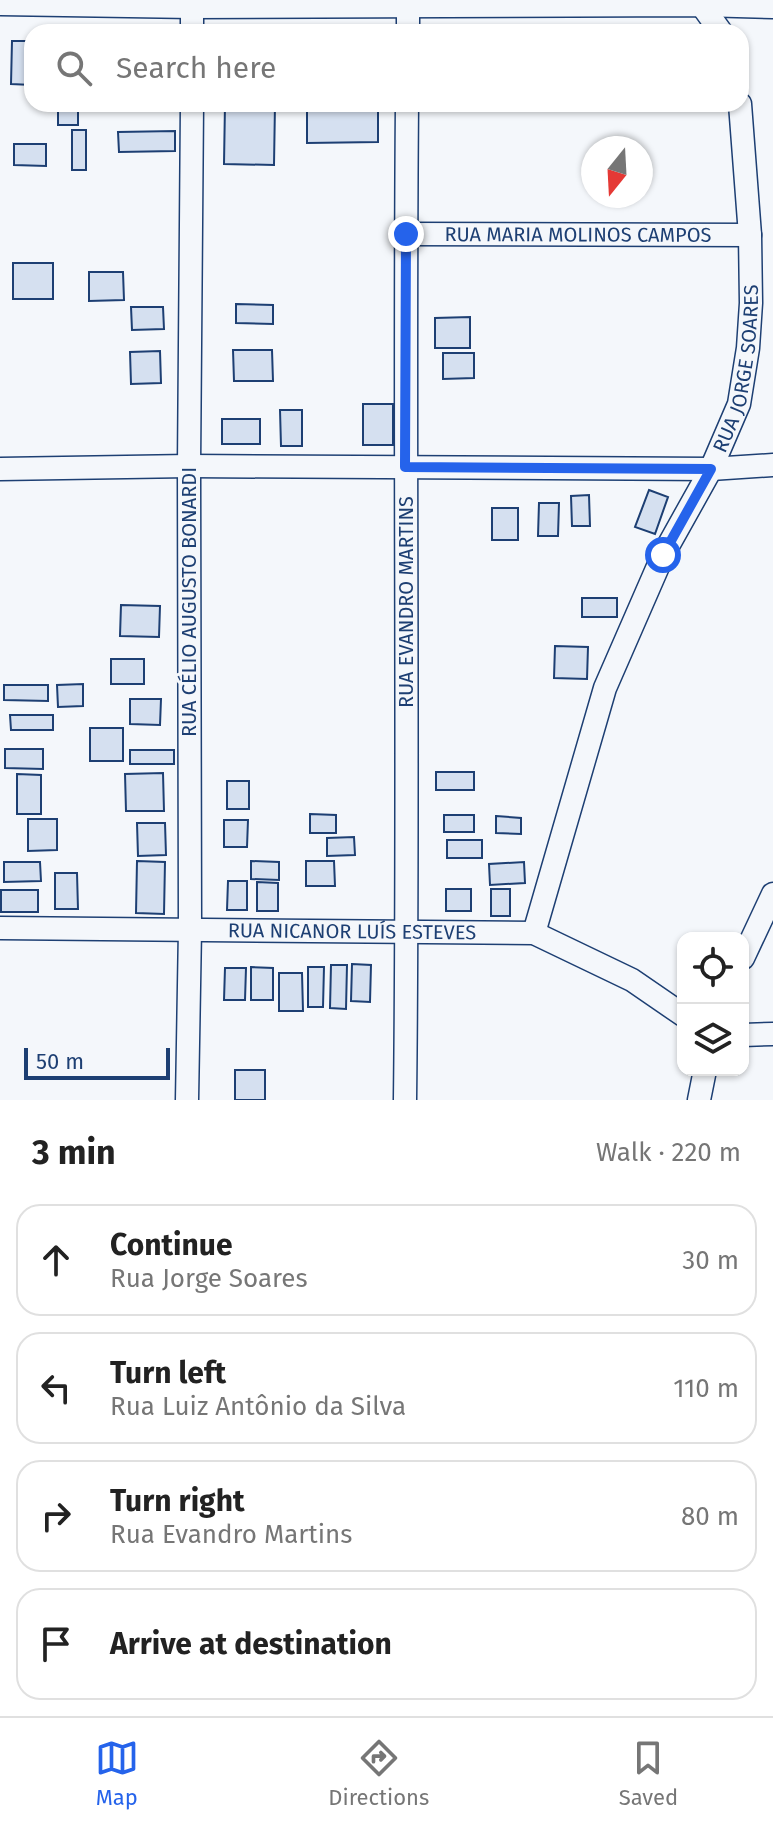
<!DOCTYPE html>
<html lang="en">
<head>
<meta charset="utf-8">
<style>
	body { margin:0; font-family:"Fira Sans",sans-serif; background:#f6f6f6; color:#222 }
	.controls { position:absolute; right:24px; bottom:24px; display:grid; overflow:hidden; border-radius:16px; box-shadow:0 2px 6px #0004 }
	.controls button { width:72px; height:72px; display:grid; place-items:center; padding:0; border:0; border-bottom:2px solid #e0e0e0; background:#fff; color:#222; font:40px sans-serif }
	.compass { position:absolute; left:581px; top:136px; width:72px; height:72px; border-radius:50%; background:#fff; box-shadow:0 2px 6px #0004; rotate:198deg }
	.scale { position:absolute; left:24px; bottom:20px; width:146px; box-sizing:border-box; padding-left:8px; border:4px solid #1d3f73; border-top:0; font-size:22px; line-height:28px; white-space:nowrap; color:#1d3f73; -webkit-text-stroke:6px #f4f7fb; paint-order:stroke }
	.stop { position:absolute; width:24px; height:24px; margin:-18px; border:6px solid #2563eb; border-radius:50%; background:#fff }
	.stop.end { background:#2563eb; border-color:#fff; box-shadow:0 2px 8px #0008 }
	.list { margin:0; padding:0; list-style:none }
	h2 { display:flex; justify-content:space-between; align-items:center; height:104px; margin:0; padding:0 32px; font-size:34px }
	h2 small { font-size:26px; font-weight:400; color:#767676 }
	.list li { display:grid; grid-template-columns:52px 1fr auto; gap:24px; align-items:center; box-sizing:border-box; height:112px; margin:0 16px 16px; padding:0 16px; border:2px solid #e0e0e0; border-radius:24px }
	.list b { display:block; font-size:30px; white-space:nowrap }
	.list p { margin:0; font-size:26px; white-space:nowrap; color:#767676 }
	.list em { font-size:26px; font-style:normal; color:#767676 }
	.icon { flex:none; width:44px; height:44px; fill:none; stroke:currentColor; stroke-width:2; stroke-linecap:round; stroke-linejoin:round }
	.map { position:relative; flex:none; width:773px; height:1100px; overflow:hidden }
	.search { position:absolute; background:#fff; box-shadow:0 2px 6px #0004; left:24px; right:24px; top:24px; height:88px; display:flex; align-items:center; gap:20px; box-sizing:border-box; padding:0 28px; border-radius:24px; color:#767676; font-size:30px }
	.sheet { height:616px; background:#fff }
	nav { display:flex; justify-content:space-around; align-items:center; box-sizing:border-box; height:112px; border-top:2px solid #e0e0e0; background:#fff; font-size:22px; color:#767676 }
	nav a { display:grid; justify-items:center; gap:4px }
	nav .on { color:#2563eb }
	.map>svg:first-child { display:block }
</style>
</head>
<body>
<div class="map">
<svg width="773" height="1100" viewBox="0 0 773 1100">
	<rect width="100%" height="100%" fill="#f4f7fb"/>
	<path fill="#d5e0f0" stroke="#1d3f73" stroke-width="2" d="M145 27H172V32H145Z
		M226 30 276 31V32H226Z
		M12 41H32V85L11 84Z
		M58 104H78V125H58Z
		M225 104H275L274 165 224 164Z
		M307 104H378V142L307 143Z
		M72 130H86V170H72Z
		M175 131V151L119 152 118 132Z
		M14 144H46V166L14 165Z
		M13 263H53V299H13Z
		M89 272H123L124 300 89 301Z
		M236 304 273 305V324L236 323Z
		M131 307H163L164 329 132 330Z
		M470 317V348H435V318Z
		M233 350H272L273 381H234Z
		M160 351 161 383 131 384 130 352Z
		M443 353H474V378L443 379Z
		M363 404H393V445H363Z
		M280 410H302V446H281Z
		M222 419H260V444H222Z
		M649 490 668 497 655 534 635 527Z
		M589 495 590 526H572L571 496Z
		M539 503H559L558 536H538Z
		M492 508H518V540H492Z
		M582 598H617V617H582Z
		M121 605 160 606 159 637 120 636Z
		M555 646 588 647 587 679 554 678Z
		M111 659H144V684H111Z
		M83 684V706L58 707 57 685Z
		M4 685H48V701L4 700Z
		M130 699H161L160 725 130 724Z
		M10 715H53V730H11Z
		M90 728H123V761H90Z
		M5 749H43V769L5 768Z
		M130 750H174V764H130Z
		M436 772H474V790H436Z
		M163 773 164 811H126L125 774Z
		M17 774 41 775V814H17Z
		M227 781H249V809H227Z
		M310 814 336 815V833H310Z
		M444 815H474V832H444Z
		M496 816 521 818V834L496 833Z
		M28 819H57V850L28 851Z
		M224 820H248L247 847H224Z
		M137 823H165L166 855 138 856Z
		M354 837 355 855 327 856V838Z
		M447 840H482V858H447Z
		M137 861 165 862 164 914 136 913Z
		M251 861 279 862V880L251 879Z
		M306 861H334L335 886H306Z
		M4 862H40L41 881 4 882Z
		M524 862 525 883 490 885 489 864Z
		M55 873H77L78 909H55Z
		M228 881H247V910H227Z
		M257 882 278 883V911H257Z
		M446 889H471V911H446Z
		M491 889H510V916H491Z
		M1 890H38V912H1Z
		M352 964 371 965 370 1002 351 1001Z
		M331 965H347L346 1009 330 1008Z
		M251 967 273 968V1000H251Z
		M308 967H324L323 1007H308Z
		M225 968H246L245 1000H224Z
		M279 973H302L303 1011H279Z
		M235 1070H265V1100H235Z"/>
	<g fill="none" stroke-linecap="round" stroke-linejoin="round">
		<g stroke="#1d3f73" stroke-width="25">
			<g id="minor">
				<path d="M192 0V32"/>
				<path d="M698 0 721 32"/>
				<path d="M0 4 192 7 701 5 773 7"/>
				<path d="M408 32V0"/>
				<path id="s1" d="M406 234 750 235"/>
				<path d="M0 469 189 466 711 469 773 465"/>
				<path id="s2" d="M0 928 534 933 632 980 683 1015"/>
				<path id="s3" d="M534 933 605 688 663 555 711 469 739 404 748 348 751 303 750 235 740 104"/>
				<path d="M743 958 773 894"/>
				<path d="M743 1035 773 1034"/>
				<path d="M187 1100 190 929 189 466 192 104"/>
				<path d="M405 1100C409 768 404 436 407 104"/>
				<path d="M699 1100 705 1070"/>
			</g>
		</g>
		<use href="#minor" stroke="#f4f7fb" stroke-width="22"/>
	</g>
	<g fill="none" stroke-linecap="round" stroke-linejoin="round">
		<path stroke="#2563eb" stroke-width="10" d="M406 234 405 467 711 469 663 555"/>
	</g>
	<g text-anchor="middle" dominant-baseline="central" stroke-width="6" stroke-linejoin="round" paint-order="stroke">
		<g font-size="20" fill="#1d3f73" stroke="#f4f7fb">
			<text stroke="none"><textPath href="#s1" startOffset="172">RUA MARIA MOLINOS CAMPOS</textPath></text>
			<text stroke="none"><textPath href="#s3" startOffset="604">RUA JORGE SOARES</textPath></text>
			<text transform="translate(189 602) rotate(-90)">RUA CÉLIO AUGUSTO BONARDI</text>
			<text transform="translate(406 602) rotate(-90)">RUA EVANDRO MARTINS</text>
			<text stroke="none"><textPath href="#s2" startOffset="352">RUA NICANOR LUÍS ESTEVES</textPath></text>
		</g>
	</g>
</svg>
<div class="controls">
<button><svg class="icon" aria-label="locate" viewBox="0 0 24 24"><circle cx="12" cy="12" r="6"/><path d="M12 2v4M12 18v4M2 12h4M18 12h4"/></svg></button>
<button><svg class="icon" aria-label="layers" viewBox="0 0 24 24"><path d="M12 4l9 5-9 5-9-5zM3 14l9 5 9-5"/></svg></button>
</div>
<svg class="compass" viewBox="-18 -18 36 36"><path d="M0-13l5 13h-10z" fill="#e53935"/><path d="M0 13l5-13h-10z" fill="#767676"/></svg>
<div class="scale">50 m</div>
<div class="stop" style="left:663px;top:555px"></div>
<div class="stop end" style="left:406px;top:234px"></div>
<div class="search"><svg class="icon" aria-label="search" viewBox="0 0 24 24"><circle cx="10" cy="10" r="6"/><path d="M15 15l6 6"/></svg>Search here</div>
</div>
<section class="sheet">
<h2>3 min<small>Walk · 220 m</small></h2>
<ul class="list">
<li><svg class="icon" aria-label="ahead" viewBox="0 0 24 24"><path d="M12 20V5M6 11l6-6 6 6"/></svg><div><b>Continue</b><p>Rua Jorge Soares</p></div><em>30 m</em></li>
<li><svg class="icon" aria-label="left" viewBox="0 0 24 24"><path d="M17 20v-9H6M10 6l-5 5 5 5"/></svg><div><b>Turn left</b><p>Rua Luiz Antônio da Silva</p></div><em>110 m</em></li>
<li><svg class="icon" aria-label="right" viewBox="0 0 24 24"><path d="M7 20v-9h11M14 6l5 5-5 5"/></svg><div><b>Turn right</b><p>Rua Evandro Martins</p></div><em>80 m</em></li>
<li><svg class="icon" aria-label="arrive" viewBox="0 0 24 24"><path d="M6 21V4h12l-3 4 3 4H6"/></svg><div><b>Arrive at destination</b></div></li>
</ul>
</section>
<nav>
<a class="on"><svg class="icon" aria-label="map" viewBox="0 0 24 24"><path d="M3 6l6-2 6 2 6-2v14l-6 2-6-2-6 2zM9 4v14M15 6v14"/></svg>Map</a>
<a><svg class="icon" aria-label="directions" viewBox="0 0 24 24"><path d="M12 3l9 9-9 9-9-9zM9 14v-3h6M13 9l2 2-2 2"/></svg>Directions</a>
<a><svg class="icon" aria-label="saved" viewBox="0 0 24 24"><path d="M7 4h10v16l-5-4-5 4z"/></svg>Saved</a>
</nav>
</body>
</html>
